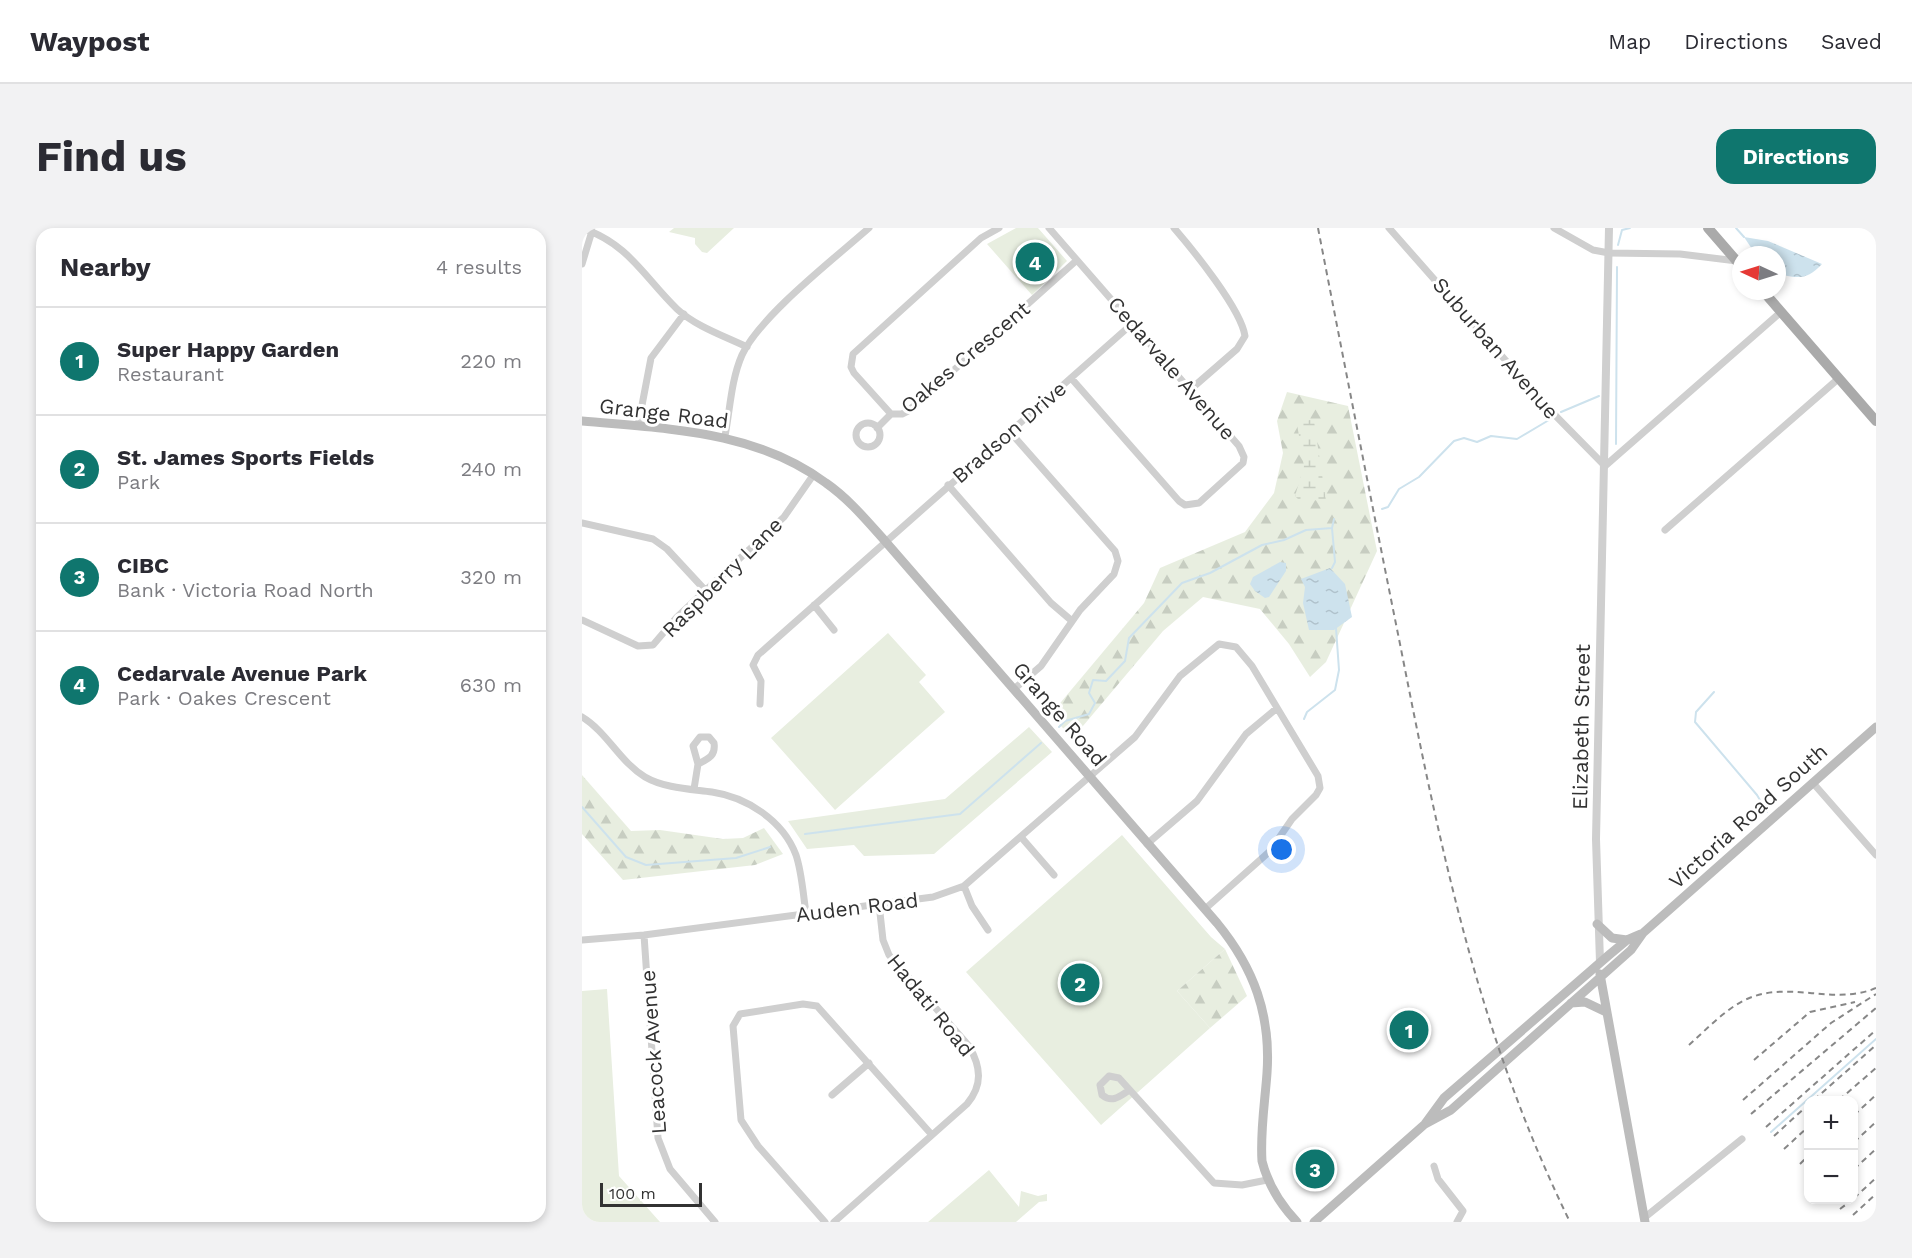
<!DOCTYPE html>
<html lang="en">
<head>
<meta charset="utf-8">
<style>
	body { margin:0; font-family:"Work Sans",sans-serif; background:#f2f2f3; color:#2b2b33 }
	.controls { position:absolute; right:18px; bottom:18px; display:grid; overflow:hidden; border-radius:12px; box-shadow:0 3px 9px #0003 }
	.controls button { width:54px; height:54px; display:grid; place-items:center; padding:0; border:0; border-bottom:2px solid #e1e1e2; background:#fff; color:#2b2b33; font:30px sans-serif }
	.compass { position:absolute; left:1150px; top:18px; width:54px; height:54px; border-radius:50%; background:#fff; box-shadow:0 3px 9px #0003; rotate:274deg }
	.scale { position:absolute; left:18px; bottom:15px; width:102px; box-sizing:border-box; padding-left:6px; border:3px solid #323232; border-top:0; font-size:16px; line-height:21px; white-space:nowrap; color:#323232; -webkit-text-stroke:4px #fff; paint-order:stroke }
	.you { position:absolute; left:700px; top:622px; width:21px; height:21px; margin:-15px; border:4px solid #fff; border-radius:50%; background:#1a73e8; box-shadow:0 0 0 9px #1a73e833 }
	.badge { display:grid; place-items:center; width:39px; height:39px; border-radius:50%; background:#0f766e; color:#fff; font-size:20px; font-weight:700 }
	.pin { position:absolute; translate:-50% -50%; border:3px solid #fff; box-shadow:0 2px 6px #0006 }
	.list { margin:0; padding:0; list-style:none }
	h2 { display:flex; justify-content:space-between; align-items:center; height:78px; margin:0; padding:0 24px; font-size:26px }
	h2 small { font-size:20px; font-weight:400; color:#7c7c81 }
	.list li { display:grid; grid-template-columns:39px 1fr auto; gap:18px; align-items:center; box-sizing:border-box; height:108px; padding:0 24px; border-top:2px solid #e1e1e2 }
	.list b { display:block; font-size:22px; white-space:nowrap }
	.list p { margin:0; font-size:20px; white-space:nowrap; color:#7c7c81 }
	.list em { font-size:20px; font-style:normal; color:#7c7c81 }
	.map { position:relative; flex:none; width:1294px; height:994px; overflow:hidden; border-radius:18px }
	header { display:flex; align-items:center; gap:36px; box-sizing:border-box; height:84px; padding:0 30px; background:#fff; border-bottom:2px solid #e1e1e2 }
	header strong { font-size:28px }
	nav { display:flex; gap:33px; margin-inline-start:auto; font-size:21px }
	.intro { display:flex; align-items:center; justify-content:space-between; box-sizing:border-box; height:144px; padding:0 36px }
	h1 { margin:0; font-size:42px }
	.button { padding:15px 27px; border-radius:18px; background:#0f766e; color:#fff; font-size:21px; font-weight:700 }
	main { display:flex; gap:36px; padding:0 36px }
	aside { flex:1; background:#fff; border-radius:18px; box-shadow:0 3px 9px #0003 }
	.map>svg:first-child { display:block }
</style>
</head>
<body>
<header>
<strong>Waypost</strong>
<nav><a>Map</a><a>Directions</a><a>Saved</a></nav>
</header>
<div class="intro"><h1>Find us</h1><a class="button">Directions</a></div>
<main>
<aside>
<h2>Nearby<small>4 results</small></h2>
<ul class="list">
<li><span class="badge">1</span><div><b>Super Happy Garden</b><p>Restaurant</p></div><em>220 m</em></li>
<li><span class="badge">2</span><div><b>St. James Sports Fields</b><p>Park</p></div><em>240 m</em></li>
<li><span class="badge">3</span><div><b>CIBC</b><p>Bank · Victoria Road North</p></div><em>320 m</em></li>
<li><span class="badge">4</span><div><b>Cedarvale Avenue Park</b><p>Park · Oakes Crescent</p></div><em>630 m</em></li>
</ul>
</aside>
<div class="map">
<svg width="1294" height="994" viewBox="0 0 1294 994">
	<defs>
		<pattern id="forest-firs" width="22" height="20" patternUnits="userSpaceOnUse" patternTransform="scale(1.5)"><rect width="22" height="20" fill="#e8eee0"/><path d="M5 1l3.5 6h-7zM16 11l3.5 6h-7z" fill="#c7cdc1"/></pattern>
		<pattern id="wetland-marsh" width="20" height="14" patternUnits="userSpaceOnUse" patternTransform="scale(1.5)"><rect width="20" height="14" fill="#e8eee0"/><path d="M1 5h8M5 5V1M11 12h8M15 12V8" fill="none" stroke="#c7cdc1"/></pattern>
		<pattern id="water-ripples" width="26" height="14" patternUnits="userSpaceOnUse" patternTransform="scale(1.5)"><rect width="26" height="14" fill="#cde2ed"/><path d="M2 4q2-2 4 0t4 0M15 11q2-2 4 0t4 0" fill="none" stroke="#b0c2cc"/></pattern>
	</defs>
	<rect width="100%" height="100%" fill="#fff"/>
	<path fill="#e8eee0" d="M92 0H152L125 25 120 24 113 16V10L87 4Z
		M434 0H456L485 33 450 67 405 16Z
		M306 405 344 447 337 454 363 484 253 582 189 510Z
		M447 499 470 524 352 626 282 628 272 617 225 621 206 593 363 571Z
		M540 607 629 709 643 721 595 763 628 800 519 897 384 744Z
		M25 761 37 948 78 994H0V763Z
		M407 942 437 979 439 963 456 968 465 966V973L457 974 434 994H346Z"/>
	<path fill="url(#forest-firs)" d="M705 164 766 178 795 323 744 434 728 449 707 416 678 381 621 369 581 403 490 511 469 486 562 375 578 340 663 304 692 265 701 225 695 193Z
		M0 547 49 603 78 602 141 611 161 610 182 600 201 626 173 637 41 652 0 606Z
		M643 721 665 768 628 800 595 763Z"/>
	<path fill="url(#wetland-marsh)" d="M728 192 732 193 744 273 716 271 713 268 722 238 715 196Z"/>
	<path fill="url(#water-ripples)" d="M1162 9 1186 13 1240 36C1224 53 1217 50 1195 46V27H1174Z
		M698 334 704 335V343L687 369 683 370 673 363 668 356 671 349Z
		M748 340 763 356 770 389 752 402H727L721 375 723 359 719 351Z"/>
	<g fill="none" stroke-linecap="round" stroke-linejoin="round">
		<path stroke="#cde2ed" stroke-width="2" d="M1154 0 1162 9
			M1036 17 1040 2 1048 0
			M979 184 1017 168
			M1034 216 1035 39
			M800 281 806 279 817 261 837 249 872 213 882 210 895 214 909 208 935 211 967 192
			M750 300 753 334 750 340
			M1132 464 1114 484 1113 494 1175 567 1185 584
			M722 491 725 484 753 462 757 442 754 400
			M477 499 483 493 507 486 513 475 507 465 511 452 524 453 543 433 547 410 600 355 628 345 680 317 702 312 724 302 750 300 752 291
			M0 579 44 629 64 637 154 630 188 619
			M223 606 378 586 459 515
			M1189 904 1294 811"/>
		<path stroke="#cfcfcf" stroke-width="7" d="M0 0C47 16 62 49 95 81 113 98 142 108 165 119
			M417 0 399 10 271 126 269 139 272 145 309 186H320L326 183 495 32
			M467 0 657 218 662 229 661 235 617 275 603 277 597 273 489 150
			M592 0C611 22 659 81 663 108L655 121 609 161
			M807 0 962 176 1023 238 1199 84
			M972 0 1011 22 1027 25 1098 26 1155 33
			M0 36 10 3
			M274 207a12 12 0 1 1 24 0a12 12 0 1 1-24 0Z
			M56 198 69 130 102 86
			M295 200 309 186
			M428 204 533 323 536 333 532 346 498 382 459 438 432 461
			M143 208C148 182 149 152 160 127 178 88 253 30 287 0
			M366 257 469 375 490 393
			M0 295 71 311 85 321 123 362
			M1083 302 1256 151
			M232 377 252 402
			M0 392 56 418 71 417 95 389 202 289 232 246
			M178 476 179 453 171 437 176 427 551 95
			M0 489C25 504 38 534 63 549 82 560 108 561 130 564 164 569 201 592 214 627 220 645 221 666 224 685
			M1231 555 1294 627
			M112 561 116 536 111 518 118 509H127L132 515C134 528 126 531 116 536
			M439 609 472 647
			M565 616 615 573 664 506 695 480
			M382 658 390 678 406 702
			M62 707 76 910 88 941 133 994
			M0 712 62 707 351 669 382 658 553 509 598 448 637 416 654 419 670 438 736 548 738 560 734 567 710 591 688 623 623 681
			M546 863C537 869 530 875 520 867L518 857 527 848 537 850 632 955 660 957 685 952
			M250 867 287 835
			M852 938 856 951 881 983 875 994
			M1062 990 1160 911
			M243 994 176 918 159 892 151 798 158 786 221 776 235 778 350 907
			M252 994 385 876C401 857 399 839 387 818L307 727 301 712 297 676"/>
		<path stroke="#cfcfcf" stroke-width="8" d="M1018 734 1014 611 1027 0"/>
		<path stroke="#bcbcbc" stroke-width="9" d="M0 193C86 201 172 202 244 255 267 271 285 293 303 313L635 695C672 740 689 787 685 845 683 874 678 903 680 933 686 957 698 976 715 994
			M1015 696 1030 710 1045 712
			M1018 746 1063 994
			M989 775 1003 774 1024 784
			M843 896 869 882 1049 722 1061 705 1294 499
			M732 994 843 896 862 870 1027 727 1045 712 1059 706"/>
		<path stroke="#aaa" stroke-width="10" d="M1126 0 1159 38
			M1181 63 1294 193"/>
		<path stroke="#878787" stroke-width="2" stroke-dasharray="6 4.5" stroke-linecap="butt" d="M736 0C763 139 790 277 818 416 858 619 896 806 988 994
			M1107 817C1125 801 1143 781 1165 771 1207 752 1252 778 1294 760
			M1172 832 1228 784 1273 774
			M1161 872 1249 795 1294 766
			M1232 872 1294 817
			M1257 872 1294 840
			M1169 886 1294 780
			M1272 887 1294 867
			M1184 899 1294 802
			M1192 908 1226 877
			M1272 914 1294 894
			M1202 921 1226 899
			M1218 936 1226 928
			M1272 941 1294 921
			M1272 970 1294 950
			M1258 981 1270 972
			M1271 987 1294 966"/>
	</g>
	<g text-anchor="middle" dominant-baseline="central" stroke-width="6" stroke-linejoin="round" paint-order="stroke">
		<g font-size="21" fill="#323232" stroke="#fff">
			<text transform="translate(914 120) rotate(49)">Suburban Avenue</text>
			<text transform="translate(383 129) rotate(-40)">Oakes Crescent</text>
			<text transform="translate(590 140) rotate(49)">Cedarvale Avenue</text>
			<text transform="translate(82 185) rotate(7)">Grange Road</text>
			<text transform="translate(427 204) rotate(-41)">Bradson Drive</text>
			<text transform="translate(140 349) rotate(-45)">Raspberry Lane</text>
			<text transform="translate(478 486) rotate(49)">Grange Road</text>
			<text transform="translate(999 499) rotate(-89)">Elizabeth Street</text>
			<text transform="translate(1166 588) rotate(-42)">Victoria Road South</text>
			<text transform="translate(275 679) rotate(-7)">Auden Road</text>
			<text transform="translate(349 777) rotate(51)">Hadati Road</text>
			<text transform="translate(71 824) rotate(-94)">Leacock Avenue</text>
		</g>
	</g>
</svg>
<div class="controls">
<button>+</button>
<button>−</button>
</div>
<svg class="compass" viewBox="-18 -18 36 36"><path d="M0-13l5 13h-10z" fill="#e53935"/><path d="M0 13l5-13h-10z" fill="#7c7c81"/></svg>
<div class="scale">100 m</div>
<div class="you"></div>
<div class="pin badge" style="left:827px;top:802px">1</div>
<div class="pin badge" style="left:498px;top:755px">2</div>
<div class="pin badge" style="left:733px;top:941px">3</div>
<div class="pin badge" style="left:453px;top:34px">4</div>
</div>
</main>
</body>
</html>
